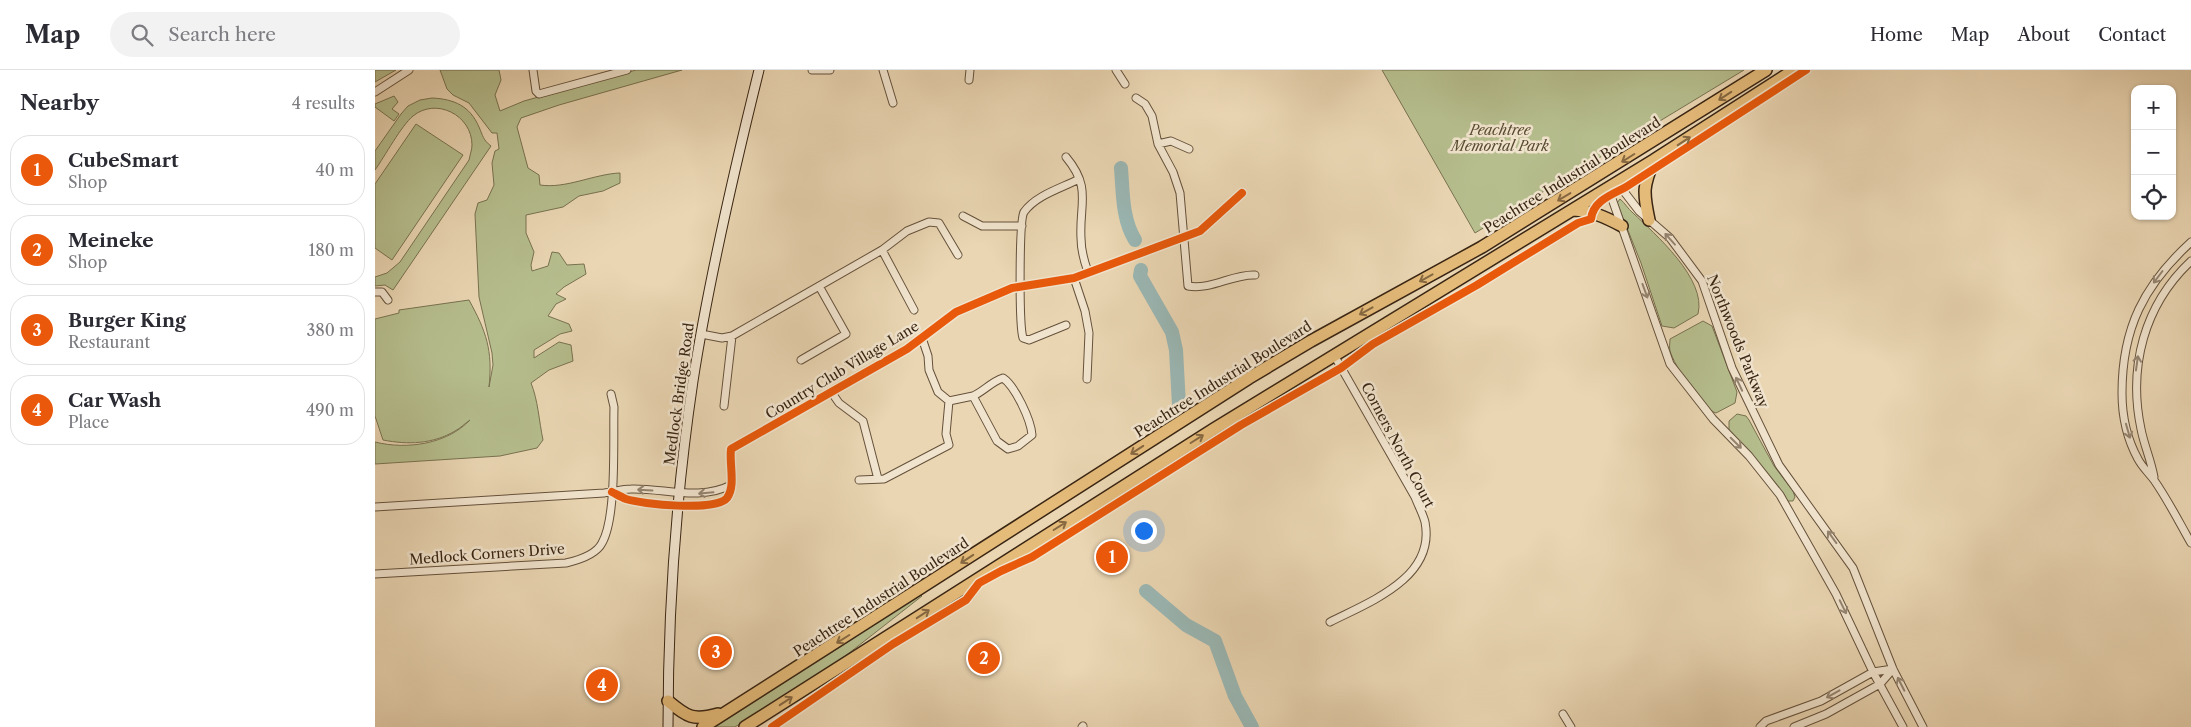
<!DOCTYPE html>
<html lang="en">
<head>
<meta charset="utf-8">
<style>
	body { margin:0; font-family:"Libre Caslon Text",serif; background:#f2f2f3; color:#2b2b33 }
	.controls { position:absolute; right:15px; top:15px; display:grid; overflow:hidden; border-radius:10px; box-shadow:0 1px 4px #0004 }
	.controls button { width:45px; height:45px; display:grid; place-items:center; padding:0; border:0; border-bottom:1px solid #e1e1e2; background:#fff; color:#2b2b33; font:25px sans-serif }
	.you { position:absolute; left:768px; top:460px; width:18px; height:18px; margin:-12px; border:4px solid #fff; border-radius:50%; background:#1a73e8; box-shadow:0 0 0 8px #1a73e833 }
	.badge { display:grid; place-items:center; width:32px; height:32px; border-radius:50%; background:#ea580c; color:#fff; font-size:16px; font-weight:700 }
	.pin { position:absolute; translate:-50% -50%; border:2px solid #fff; box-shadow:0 1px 5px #0006 }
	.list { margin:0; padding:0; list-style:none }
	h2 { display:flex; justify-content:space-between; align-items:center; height:65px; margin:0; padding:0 20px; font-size:21px }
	h2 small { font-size:16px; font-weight:400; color:#7c7c81 }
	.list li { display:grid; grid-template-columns:32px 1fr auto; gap:15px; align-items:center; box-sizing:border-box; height:70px; margin:0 10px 10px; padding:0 10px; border:1px solid #e1e1e2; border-radius:20px }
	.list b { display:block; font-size:19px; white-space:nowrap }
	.list p { margin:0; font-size:16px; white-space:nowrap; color:#7c7c81 }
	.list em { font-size:16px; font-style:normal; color:#7c7c81 }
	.icon { flex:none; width:28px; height:28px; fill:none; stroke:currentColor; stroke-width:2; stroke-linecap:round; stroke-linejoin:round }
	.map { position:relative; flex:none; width:1816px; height:657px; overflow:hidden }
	header { display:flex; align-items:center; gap:30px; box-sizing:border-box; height:70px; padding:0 25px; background:#fff; border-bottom:1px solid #e1e1e2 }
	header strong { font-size:24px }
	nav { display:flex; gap:28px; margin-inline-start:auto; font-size:18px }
	.search { width:350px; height:45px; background:#f2f2f3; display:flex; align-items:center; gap:12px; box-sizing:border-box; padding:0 18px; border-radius:28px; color:#7c7c81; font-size:19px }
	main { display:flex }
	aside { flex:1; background:#fff }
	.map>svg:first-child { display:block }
</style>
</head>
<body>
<header>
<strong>Map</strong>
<div class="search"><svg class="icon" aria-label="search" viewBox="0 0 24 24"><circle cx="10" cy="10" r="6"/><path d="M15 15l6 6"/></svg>Search here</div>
<nav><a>Home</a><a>Map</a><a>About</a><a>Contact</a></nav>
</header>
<main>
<aside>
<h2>Nearby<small>4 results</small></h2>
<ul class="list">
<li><span class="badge">1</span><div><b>CubeSmart</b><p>Shop</p></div><em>40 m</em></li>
<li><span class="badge">2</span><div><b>Meineke</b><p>Shop</p></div><em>180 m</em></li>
<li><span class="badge">3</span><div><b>Burger King</b><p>Restaurant</p></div><em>380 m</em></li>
<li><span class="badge">4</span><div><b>Car Wash</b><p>Place</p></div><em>490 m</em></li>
</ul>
</aside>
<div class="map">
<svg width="1816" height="657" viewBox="0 0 1816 657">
	<rect width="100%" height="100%" fill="#ead6b3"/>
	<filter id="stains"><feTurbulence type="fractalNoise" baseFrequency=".004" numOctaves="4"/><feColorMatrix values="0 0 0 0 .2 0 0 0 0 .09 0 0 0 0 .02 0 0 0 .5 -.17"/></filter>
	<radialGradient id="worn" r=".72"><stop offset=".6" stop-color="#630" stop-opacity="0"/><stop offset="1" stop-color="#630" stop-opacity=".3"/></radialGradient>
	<path fill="#b6be8e" stroke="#787250" d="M0 0H21L0 12Z
		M65 0H124L126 10 120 25 125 41 149 31 261 0H307L184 35 146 48 142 57 153 98 164 105 165 115C191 119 219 104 245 103V113L228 121 204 126 188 137 151 145V163L159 182 156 195 157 201 173 196 177 182 184 183 192 195 209 194 211 204 189 217 181 224 191 229 181 234 173 246 194 254 197 261 185 264 159 280V288L184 272 196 275 198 291 174 300 156 313C163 330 164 351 168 370L162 378 125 386 0 394V372C32 380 72 374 95 350 90 353 86 358 80 361 58 374 33 375 8 370L0 346V249L24 243V240L94 230C111 261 118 280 114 317L118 295 117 283 104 227 100 144 103 133 112 130 119 115 117 93 120 81 124 79 122 63H117L94 33 78 25 72 19Z
		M1007 0H1369L1100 163Z
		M19 26 23 32 17 39 24 44 19 51 0 37V34Z
		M57 28C79 29 95 36 104 57 108 66 108 70 116 76L18 220 10 215 0 216V207L12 203 25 192 94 90C95 85 97 79 97 75 97 45 61 27 38 46 26 56 10 86 0 100V81L26 44 33 36 45 30Z
		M41 54 88 85 17 190 0 178V114Z
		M1245 129C1250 133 1253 139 1258 143 1280 164 1332 209 1323 244L1299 258 1287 256 1266 193 1242 133Z
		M1328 251 1337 256 1362 322 1360 333 1341 343C1327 339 1299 295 1295 281 1294 277 1295 273 1295 269Z
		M1362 344 1371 346 1374 350 1399 396 1418 421 1420 427 1418 431H1412L1354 361V351Z
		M544 523 547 526 469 587 360 657H340L476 570Z"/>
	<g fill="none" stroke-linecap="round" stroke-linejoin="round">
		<path stroke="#9ab7b4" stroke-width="14" d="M746 98C748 122 747 149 760 170
			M766 200 765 206 797 262 801 280 804 335
			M771 521 811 555 840 571 860 626 877 657"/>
		<g stroke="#65513b" stroke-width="9">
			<path id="minor" d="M158 0 161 21 164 24 252 0
				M437 0H455
				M508 0 518 33
				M741 0 750 14
				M594 10 595 0
				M0 22 34 0
				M761 28 770 34 777 46 783 74 798 102 805 123 813 216C837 220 857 204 880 205
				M783 74 796 71 814 79
				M691 87C717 118 704 134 706 168 706 181 709 191 713 202
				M1247 119 1264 141 1295 168 1327 211 1357 298 1404 395 1478 498 1518 599 1548 657
				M1236 126 1295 294 1338 349 1374 386 1405 425 1461 524 1498 602 1528 657
				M588 146 607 156H647
				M1816 172C1769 215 1747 258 1747 323 1747 345 1752 369 1763 389 1767 397 1774 403 1779 410 1793 430 1804 452 1816 473
				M507 180 539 240
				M699 208 710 241 714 263 712 309
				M0 222H7L13 230
				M691 255 654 270 648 268C644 255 644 150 649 142 661 125 687 118 704 109
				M326 264 347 268 357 266 507 180 532 161 554 152 564 153 583 185
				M426 290 471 264 444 216
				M628 308C640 316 656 350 657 365L643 376 633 379 622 371 598 326C609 321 616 312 628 308Z
				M457 323 464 333 488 351 503 409
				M574 331 598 326
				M349 336 357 266
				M1779 407C1776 390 1769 375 1766 359 1753 297 1769 235 1816 191
				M484 410 509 409 574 375 571 364 574 331 563 322 554 300 553 286 547 268
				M237 422C241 424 246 427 251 429 266 434 341 442 352 428 361 416 354 394 356 379L532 279 581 242 637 218 699 208 825 161 867 123
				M0 437 229 423C238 422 247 419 256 419 289 418 325 431 356 415
				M0 504 191 493C204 490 221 485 227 473 242 447 238 369 239 337L236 324
				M955 552C994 532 1061 508 1050 452 1048 444 1043 435 1040 427L959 285
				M1188 644 1196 657
				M707 657 708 656
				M1385 657 1391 651 1446 631 1498 602 1518 599
				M1419 657 1451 644 1505 614 1518 599"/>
		</g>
		<g stroke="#392513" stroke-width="11">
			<path id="secondary" d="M293 657C293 541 301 425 318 311 334 208 359 101 384 0"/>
		</g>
		<g stroke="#392513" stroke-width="14">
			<path id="trunk" d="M1198 140C1217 141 1230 147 1247 156
				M1274 150C1268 122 1268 116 1279 90
				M293 631C312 647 318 651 343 644
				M328 657 874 308 936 271 1107 177 1391 0
				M370 657 839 359 1279 90 1419 0"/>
		</g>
		<use href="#minor" stroke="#f1e4ce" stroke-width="7"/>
		<use href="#secondary" stroke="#f1e4ce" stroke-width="9"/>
		<use href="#trunk" stroke="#e5bb7a" stroke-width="11"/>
		<g stroke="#f1e4ce" stroke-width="11">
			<path id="cycleway" d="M237 422C241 424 246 427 251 429 266 434 341 442 352 428 361 416 354 394 356 379L532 279 581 242 637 218 699 208 825 161 867 123
				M397 657 518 574 591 530 604 513 626 501 657 487 866 355 966 298 998 274 1102 215 1203 153 1216 149C1218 131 1236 125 1251 117L1431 0"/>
		</g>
		<use href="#cycleway" stroke="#e8590c" stroke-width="8"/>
	</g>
	<defs><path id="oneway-shaft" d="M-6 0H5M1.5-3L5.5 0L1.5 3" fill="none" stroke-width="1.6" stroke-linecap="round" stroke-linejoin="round" transform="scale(1.25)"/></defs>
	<g stroke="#866841">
		<use href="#oneway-shaft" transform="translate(1350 26) rotate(147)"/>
		<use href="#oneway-shaft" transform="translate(1309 71) rotate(-33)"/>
		<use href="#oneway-shaft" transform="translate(1253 88) rotate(148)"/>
		<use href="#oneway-shaft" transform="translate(1189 127) rotate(149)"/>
		<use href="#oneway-shaft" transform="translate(1051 208) rotate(151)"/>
		<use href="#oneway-shaft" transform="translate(991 241) rotate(151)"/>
		<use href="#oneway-shaft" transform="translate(822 369) rotate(-32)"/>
		<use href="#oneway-shaft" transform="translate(762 380) rotate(147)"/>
		<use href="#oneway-shaft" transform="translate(685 456) rotate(-32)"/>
		<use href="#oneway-shaft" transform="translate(592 489) rotate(147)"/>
		<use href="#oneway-shaft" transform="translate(548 544) rotate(-33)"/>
		<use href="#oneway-shaft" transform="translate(468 569) rotate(148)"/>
		<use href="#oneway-shaft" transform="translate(411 631) rotate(-33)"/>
	</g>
	<g stroke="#958470">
		<use href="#oneway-shaft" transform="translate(1295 169) rotate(-132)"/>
		<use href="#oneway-shaft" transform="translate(1783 207) rotate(127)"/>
		<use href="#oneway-shaft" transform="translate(1270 221) rotate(70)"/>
		<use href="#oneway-shaft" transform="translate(1762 293) rotate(-82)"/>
		<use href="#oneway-shaft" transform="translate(1364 314) rotate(-115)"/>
		<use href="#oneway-shaft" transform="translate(1753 361) rotate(74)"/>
		<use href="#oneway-shaft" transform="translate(1361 373) rotate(45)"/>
		<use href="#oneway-shaft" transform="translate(270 420) rotate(-177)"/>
		<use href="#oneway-shaft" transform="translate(331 423) rotate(175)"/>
		<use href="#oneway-shaft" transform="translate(1457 467) rotate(-126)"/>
		<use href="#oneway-shaft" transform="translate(1468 537) rotate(64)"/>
		<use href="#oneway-shaft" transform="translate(1526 614) rotate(-117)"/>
		<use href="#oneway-shaft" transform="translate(1458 624) rotate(151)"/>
	</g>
	<g text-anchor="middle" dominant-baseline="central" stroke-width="5" stroke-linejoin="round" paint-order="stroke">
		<g font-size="14" font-style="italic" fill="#584b32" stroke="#f1e4ce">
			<text x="1125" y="60">Peachtree<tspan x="1125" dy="16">Memorial Park</tspan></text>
		</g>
		<g font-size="14" fill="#392513" stroke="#f1e4ce">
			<text transform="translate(1197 105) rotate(-32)">Peachtree Industrial Boulevard</text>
			<text transform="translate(1363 271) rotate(68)">Northwoods Parkway</text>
			<text transform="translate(467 300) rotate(-31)">Country Club Village Lane</text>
			<text transform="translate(848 309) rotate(-32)">Peachtree Industrial Boulevard</text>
			<text transform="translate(304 324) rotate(-82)">Medlock Bridge Road</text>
			<text transform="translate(1023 375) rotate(62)">Corners North Court</text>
			<text transform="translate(112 484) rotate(-4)">Medlock Corners Drive</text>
			<text transform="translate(506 527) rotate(-33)">Peachtree Industrial Boulevard</text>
		</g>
	</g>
	<rect width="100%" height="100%" filter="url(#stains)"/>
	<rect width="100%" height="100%" fill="url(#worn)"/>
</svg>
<div class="controls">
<button>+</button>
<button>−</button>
<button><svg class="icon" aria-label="locate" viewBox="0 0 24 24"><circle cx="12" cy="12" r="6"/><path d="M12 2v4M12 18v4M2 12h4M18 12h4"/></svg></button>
</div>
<div class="you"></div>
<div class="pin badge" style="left:737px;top:487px">1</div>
<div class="pin badge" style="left:609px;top:588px">2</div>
<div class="pin badge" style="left:341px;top:582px">3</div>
<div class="pin badge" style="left:227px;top:615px">4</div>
</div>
</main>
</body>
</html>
